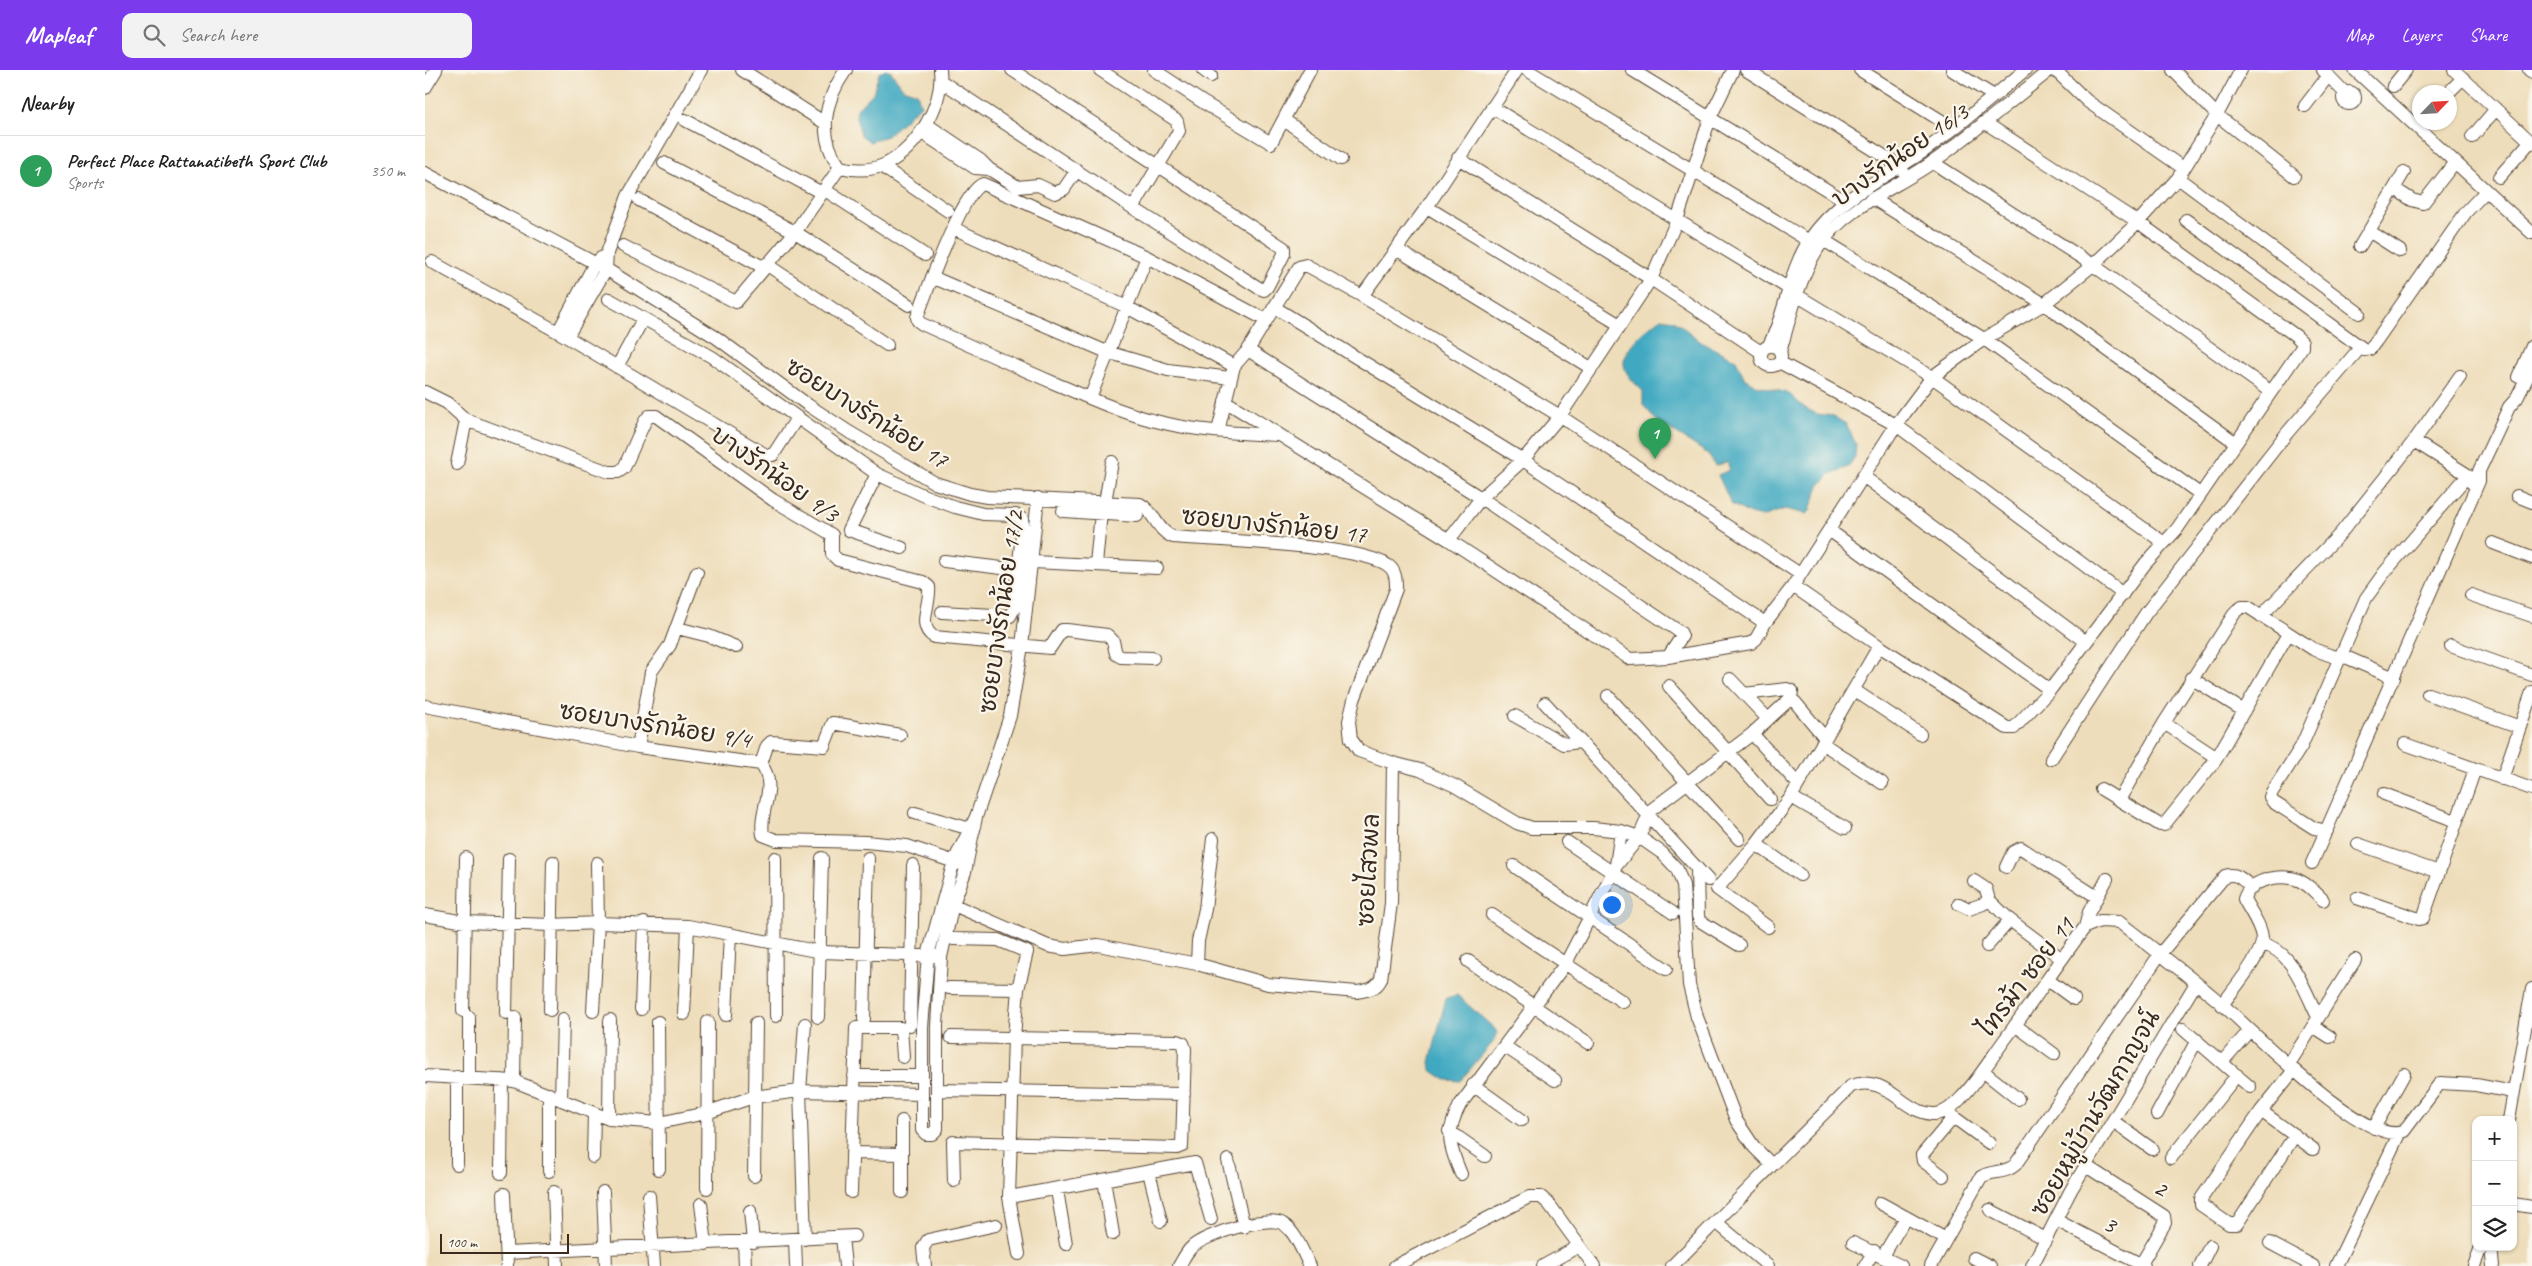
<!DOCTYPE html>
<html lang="en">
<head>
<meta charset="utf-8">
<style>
	body { margin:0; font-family:Caveat,"Playpen Sans Thai",sans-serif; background:#f2f2f2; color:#222 }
	.controls { position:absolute; right:15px; bottom:15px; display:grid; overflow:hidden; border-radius:10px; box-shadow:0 1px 4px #0004 }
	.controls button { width:45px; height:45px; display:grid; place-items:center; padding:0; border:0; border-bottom:1px solid #e0e0e0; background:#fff; color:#222; font:25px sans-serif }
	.compass { position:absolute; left:1987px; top:15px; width:45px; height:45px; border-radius:50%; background:#fff; box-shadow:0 1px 4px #0004; rotate:65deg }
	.scale { position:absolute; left:15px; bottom:12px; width:129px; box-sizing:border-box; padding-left:5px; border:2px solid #3b2a1e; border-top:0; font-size:14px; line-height:18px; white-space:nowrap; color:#3b2a1e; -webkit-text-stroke:4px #fbf7ec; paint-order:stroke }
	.you { position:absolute; left:1186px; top:834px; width:18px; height:18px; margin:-12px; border:4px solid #fff; border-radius:50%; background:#1a73e8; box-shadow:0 0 0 8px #1a73e833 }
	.badge { display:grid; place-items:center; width:32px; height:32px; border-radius:50%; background:#7c3aed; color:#fff; font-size:16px; font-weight:700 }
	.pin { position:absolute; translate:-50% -41px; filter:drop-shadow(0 1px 2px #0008) }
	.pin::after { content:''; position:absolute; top:26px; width:18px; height:15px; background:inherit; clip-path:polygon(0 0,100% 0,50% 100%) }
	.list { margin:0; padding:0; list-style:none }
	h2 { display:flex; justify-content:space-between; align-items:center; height:65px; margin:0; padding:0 20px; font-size:21px }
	h2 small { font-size:16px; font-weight:400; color:#767676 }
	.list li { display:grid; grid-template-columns:32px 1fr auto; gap:15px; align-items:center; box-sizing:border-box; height:70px; padding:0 20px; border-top:1px solid #e0e0e0 }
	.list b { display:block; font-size:19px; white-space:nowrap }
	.list p { margin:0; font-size:16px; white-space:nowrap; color:#767676 }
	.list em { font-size:16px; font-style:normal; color:#767676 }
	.icon { flex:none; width:28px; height:28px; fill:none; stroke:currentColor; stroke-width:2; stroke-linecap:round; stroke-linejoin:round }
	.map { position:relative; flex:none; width:2107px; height:1196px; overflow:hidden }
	header { display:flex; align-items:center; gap:30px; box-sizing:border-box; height:70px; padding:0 25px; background:#7c3aed; color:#fff }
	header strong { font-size:24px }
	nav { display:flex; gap:28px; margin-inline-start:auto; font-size:18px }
	.search { width:350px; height:45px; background:#f2f2f2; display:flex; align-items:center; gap:12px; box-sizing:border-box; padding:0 18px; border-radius:10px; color:#767676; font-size:19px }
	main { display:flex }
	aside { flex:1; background:#fff }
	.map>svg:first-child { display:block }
</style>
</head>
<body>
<header>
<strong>Mapleaf</strong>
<div class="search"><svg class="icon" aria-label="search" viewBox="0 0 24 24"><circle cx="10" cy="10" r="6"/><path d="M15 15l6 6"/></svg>Search here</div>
<nav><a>Map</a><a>Layers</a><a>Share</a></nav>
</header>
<main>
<aside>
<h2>Nearby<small></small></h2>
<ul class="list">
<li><span class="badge" style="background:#2e9e5b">1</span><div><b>Perfect Place Rattanatibeth Sport Club</b><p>Sports</p></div><em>350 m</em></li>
</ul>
</aside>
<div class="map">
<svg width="2107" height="1196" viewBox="0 0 2107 1196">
	<rect width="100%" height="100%" fill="#fbf7ec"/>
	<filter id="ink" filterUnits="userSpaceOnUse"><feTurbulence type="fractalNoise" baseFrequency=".02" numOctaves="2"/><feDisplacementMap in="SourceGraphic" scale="10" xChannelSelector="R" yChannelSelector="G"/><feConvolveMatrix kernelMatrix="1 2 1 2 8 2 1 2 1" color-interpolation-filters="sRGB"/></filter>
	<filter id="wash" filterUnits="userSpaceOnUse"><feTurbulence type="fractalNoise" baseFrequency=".0096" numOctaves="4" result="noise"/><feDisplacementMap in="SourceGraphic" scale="20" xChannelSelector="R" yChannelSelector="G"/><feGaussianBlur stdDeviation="1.12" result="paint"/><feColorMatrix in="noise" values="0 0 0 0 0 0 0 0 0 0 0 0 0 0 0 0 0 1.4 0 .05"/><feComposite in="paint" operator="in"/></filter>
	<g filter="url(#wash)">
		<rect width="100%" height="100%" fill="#eeddba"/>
		<path fill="#41a9c1" stroke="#3e6a70" d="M460 0 466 2 478 18 492 23 496 35 462 66 445 72 436 65 431 48 432 39 448 23 454 3Z
			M1237 248 1249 250 1276 272 1311 290 1319 307 1330 315 1363 323 1380 338 1392 344 1408 346 1421 354 1431 374 1430 387 1423 397 1405 404 1394 416 1384 442 1381 444 1360 439 1337 447 1325 444 1306 434 1293 405 1305 400 1302 392 1290 396 1283 384 1232 351 1218 335V321C1211 315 1201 305 1199 296 1197 277 1223 257 1237 248Z
			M1032 925 1070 959 1072 963 1070 970 1035 1011 1021 1010 1006 1000 1005 992 1021 928Z"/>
	</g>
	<g filter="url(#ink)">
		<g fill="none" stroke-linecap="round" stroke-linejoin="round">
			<g stroke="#564535" stroke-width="14">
				<path id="minor" d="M317 0 400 53
					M421 0C399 31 392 66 415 97 431 101 446 101 461 94 492 78 519 35 515 0
					M675 0 752 51 754 61 708 138
					M729 0 779 33 846 73 885 0
					M778 0 786 6
					M1102 0 1384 171
					M1207 0 1420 131
					M1321 0 1475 96 1478 101
					M1435 0 1528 58
					M1527 0 1569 26
					M1630 0 1662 31 1758 98
					M1748 0 1792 45 1869 106
					M1898 0 1920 23
					M1930 0 2107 163
					M2029 0 2107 73
					M2104 0 2107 2
					M516 11 708 138 834 218 839 220 842 217 859 184V178L587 0
					M1968 16 1981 0
					M0 18 11 0
					M1918 28a6 6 0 1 1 12 0a6 6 0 1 1-12 0Z
					M2024 22 2038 8
					M1880 36 1903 6
					M1067 37 1363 218
					M260 50 397 123
					M859 50 916 89
					M501 54 555 90 564 99 593 117 613 115 630 123 639 119 652 100
					M496 62 550 98 564 99
					M2047 67 2071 39
					M1033 88 1226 209 1336 282
					M1507 92 1668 195 1846 322
					M239 93 370 162 484 235
					M456 96 523 141
					M0 103 181 199 292 268 383 335 424 362 510 413 545 424 562 427 715 434C730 442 731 460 748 467 785 470 946 475 966 498 971 504 971 511 971 519L929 630 924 651 926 669 934 681 968 693 995 700 1030 716 1092 753 1107 758H1168L1196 761 1214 767 1237 783 1252 799 1258 815 1264 915 1272 947 1311 1050 1329 1077 1346 1094
					M2074 107 2105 72
					M1753 108 1934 243
					M1970 119 1987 130 1998 133 2030 92
					M400 120 500 185
					M1447 128 1619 234 1811 373
					M214 130 338 197
					M1002 137 1195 255
					M1761 150 1940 280 1945 279 1951 271 2041 142 2060 122
					M528 158 702 237 809 296
					M1944 161 1975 181
					M1400 171 1559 269 1775 424
					M198 176 311 232 370 162 415 97
					M1935 176 1979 102
					M971 179 1166 298
					M7 192 142 267 341 385H348L372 348
					M341 194 462 275
					M507 207 682 282 743 300 805 308
					M937 226 1135 346 1375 504
					M1373 226 1507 307 1739 473
					M184 229 287 287 452 404 500 426 530 437 558 444 591 445 597 449 598 455 589 539 585 546 517 542
					M849 237 1098 390 1340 553
					M841 250 722 187 558 114C538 119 501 224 492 247L493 251 497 254C541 274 585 294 629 313 665 328 701 345 739 353 776 362 815 363 852 365
					M133 262 170 193 176 188
					M142 267 181 199 182 183 203 126 276 0
					M1344 275C1362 241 1363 202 1385 169 1414 127 1458 109 1499 81 1534 56 1567 28 1600 0
					M1336 286a10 10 0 1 1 20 0a10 10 0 1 1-20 0Z
					M823 280 1056 428 1255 562 1257 566 1243 587
					M1355 282C1365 248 1374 208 1393 178 1421 136 1468 120 1508 92 1548 63 1586 31 1625 0
					M1354 292 1471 355 1698 524
					M192 297 218 249
					M2094 307 2107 276
					M0 322 22 333 41 350 184 402H193L199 398 220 351 224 346H231L348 430 401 461 407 465V484L413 490 498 512 504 517C506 535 491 556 509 567L625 578 637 560H642L682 565 688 571 691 584 696 587 728 588
					M665 328 722 187
					M800 331 1024 470 1205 589 1243 587 1326 573 1331 569 1340 553 1368 516 1471 355 1507 307 1559 269 1619 234 1668 195 1713 152 1753 108 1792 45 1816 0
					M793 361 809 296 823 280 874 197 881 195 937 226 1002 137 1092 0
					M1989 371 2043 405V409L2047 413
					M32 394 41 350
					M452 404 424 460 477 478
					M1438 406 1660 571
					M2092 426 2107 432
					M680 432 687 392
					M638 441 712 446
					M1404 460 1625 620
					M1024 470 1056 428 1098 390 1135 346 1226 209 1252 150 1285 48 1308 0
					M2068 473 2107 488
					M519 491 593 500
					M608 492 732 498
					M671 494 676 443
					M1368 516 1454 576 1582 658H1589L1625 620 1720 494 1752 459 1877 277V272L1871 266 1713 152 1559 52
					M2046 525 2107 546
					M1836 546 1915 464 1989 371 2035 306
					M252 558 284 566 311 577
					M2026 576 2107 605
					M1766 608 1819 641
					M1305 609 1343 649
					M1244 616 1345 729
					M1429 620 1495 664
					M2003 624 2095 657
					M1183 626 1314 769
					M1370 632 1400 668
					M1120 633 1283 810
					M0 636 213 677 336 694C354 719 333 738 338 765L351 770 441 772 482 776 536 794
					M1090 646 1139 674 1155 672
					M1739 653 1792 688
					M1332 669 1373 714
					M1397 673 1457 713
					M1980 674 2107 719
					M213 677 226 602 245 575 272 502
					M1626 689 1721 543 1862 363 1935 278
					M336 694 342 676 346 672 399 676 408 653 475 665
					M2077 709 2107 622
					M1676 719 1735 755H1739L1790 691 1863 564
					M1959 724 2031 751
					M1366 727 1420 758
					M1694 730 1739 653 1811 541 1817 537H1823L1888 579 1907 586 1923 588 1969 608
					M490 743 549 760
					M551 747 540 802 528 834 516 887 512 956V1059L507 1064H501L497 1060V957L503 885 529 791 551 747 585 646 597 576 613 428
					M1902 761 1889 758 1848 732 1845 727 1847 722 1876 677 1941 528 1959 503 2037 412 2043 409
					M1142 772 1248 843
					M1331 774 1375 805
					M1933 774 2014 802
					M350 788 351 946
					M1887 793 2054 411V401L2084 337 2092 328 2107 298
					M1191 795 1196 761
					M1089 796 1241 899
					M1581 797 1588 782 1596 778 1672 827
					M1272 799 1273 846 1275 851 1314 875
					M1549 811 1561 819 1564 830
					M1932 828 1994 849 1998 848 2050 699
					M522 832 623 876 640 879 673 875 772 894 843 914 932 922C944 920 951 919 956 909L966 833 968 693
					M1534 834 1544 839 1558 834 1564 830 1585 850 1637 889
					M0 845 40 852 126 855 173 853 263 856 396 882 511 886
					M1067 845 1198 932
					M1343 857 1292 819 1331 774 1366 727 1454 576
					M1660 857 1664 842 1682 809
					M528 869 573 870 602 882 593 919 589 967 584 1127 594 1184
					M1837 874C1868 880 1880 922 1893 947
					M1562 876 1585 850
					M1043 891 1163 973
					M772 894 773 871 780 839 788 769
					M1623 910 1649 929
					M524 918 593 919
					M1797 935C1807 921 1839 884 1837 868 1836 855 1825 841 1819 829 1825 808 1861 802 1877 812 1885 816 1892 824 1898 830
					M216 939 219 853
					M125 940 128 792
					M38 941 41 788
					M168 941 173 853 172 793
					M81 943 84 789
					M259 944 263 856
					M301 945 305 864
					M393 947 397 788
					M439 949 443 788
					M233 952 234 1099
					M380 954 375 1021 380 1169
					M485 955 488 795
					M1590 955 1629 984
					M1888 956 1905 967
					M1758 959 1825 1017
					M526 967 753 971 758 973 760 979 757 1076 752 1078 528 1072 529 1111
					M1079 976 1130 1010
					M1797 992 1825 960
					M1864 994 1930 890
					M1869 1000 1836 1041 1776 1129V1135L1804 1154H1812L1870 1065
					M1558 1001 1593 1029
					M0 1006 89 1011 184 1049 234 1053 281 1043 328 1027 375 1021 497 1024
					M429 1006H497
					M44 1007V947
					M89 1011 90 947
					M1048 1015 1097 1050
					M512 1020 759 1024
					M124 1024V1101
					M136 1030 138 949
					M1836 1041 1888 1079
					M1523 1043 1564 1073
					M1732 1044 1772 970
					M184 1049 185 950
					M2084 1050 2107 919
					M1688 1051 1727 1079
					M1949 1058 1979 1004
					M1024 1061 1060 1086
					M427 1083 477 1084
					M168 1087 169 1043
					M1746 1088 1812 1005
					M803 1090 819 1157
					M32 1094V1007
					M1661 1096 1739 1146 1740 1153 1715 1196
					M724 1102 736 1151
					M76 1103 77 1010
					M1036 1104C1024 1076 1020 1063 1035 1035L1141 893 1191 796 1214 767 1226 740 1327 664 1366 628 1367 621 1362 619 1319 624
					M329 1106 331 953
					M1518 1106 1498 1091 1497 1085 1528 1048
					M679 1110 688 1164
					M282 1118 283 952
					M632 1120 641 1174
					M129 1122 132 1196
					M178 1122 181 1196
					M426 1122 431 958H476L478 987
					M477 1122V1051
					M79 1124 82 1196
					M224 1126 229 1196
					M584 1127 770 1093 786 1149
					M1455 1133 1521 1169
					M276 1134 281 1174
					M2088 1134 2107 1137
					M1565 1140 1621 1169
					M325 1141 328 1172
					M1631 1150 1719 1196
					M1291 1152 1343 1196
					M417 1167 420 1196
					M370 1170 371 1196
					M319 1172 320 1196
					M1428 1173 1476 1196
					M1845 1173 1888 1196
					M2066 1177 2068 1196
					M82 1183 429 1166
					M1458 1186 1481 1147
					M1549 1188 1565 1196
					M500 1196 498 1178 503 1170 571 1155
					M754 1196C758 1190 761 1182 767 1177 779 1165 843 1144 858 1154 871 1162 878 1183 885 1196
					M970 1196 1104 1127H1116L1124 1134 1169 1196
					M1118 1196 1154 1176
					M1247 1196 1426 1016C1463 1003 1475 1042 1508 1044 1518 1045 1531 1034 1537 1027 1553 1010 1565 990 1578 972 1606 934 1632 895 1660 857L1675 851 1694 852C1729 879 1764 906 1798 935 1827 960 1943 1080 1979 1061L2015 1013 2051 1015 2088 1022
					M1440 1196 1449 1181
					M1506 1196 1556 1107C1567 1100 1580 1104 1590 1095L1735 884 1800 806C1812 802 1818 810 1827 818
					M1607 1196 1646 1120 1771 913
					M1775 1196 1785 1176
					M1911 1196 1974 1064
					M2049 1196 2056 1177"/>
			</g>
			<use href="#minor" stroke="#fff" stroke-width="12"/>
		</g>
	</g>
	<g text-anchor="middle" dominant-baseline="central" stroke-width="4.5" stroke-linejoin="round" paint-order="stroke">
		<g font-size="24" fill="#3b2a1e" stroke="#fbf7ec">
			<text transform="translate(1475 85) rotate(-35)">บางรักน้อย 16/3</text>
			<text transform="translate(442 343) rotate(32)">ซอยบางรักน้อย 17</text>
			<text transform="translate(350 404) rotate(35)">บางรักน้อย 9/3</text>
			<text transform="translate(849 455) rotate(6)">ซอยบางรักน้อย 17</text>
			<text transform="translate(576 542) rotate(-82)">ซอยบางรักน้อย 17/2</text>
			<text transform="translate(230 655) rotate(9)">ซอยบางรักน้อย 9/4</text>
			<text transform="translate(943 800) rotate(-87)">ซอยไสวพล</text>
			<text transform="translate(1601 907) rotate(-53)">ไทรม้า ซอย 11</text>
			<text transform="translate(1670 1043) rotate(-60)">ซอยหมู่บ้านวัฒกาญจน์</text>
			<text transform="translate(1736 1118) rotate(34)">2</text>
			<text transform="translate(1685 1154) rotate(28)">3</text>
		</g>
	</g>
</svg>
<div class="controls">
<button>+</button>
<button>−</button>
<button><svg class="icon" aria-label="layers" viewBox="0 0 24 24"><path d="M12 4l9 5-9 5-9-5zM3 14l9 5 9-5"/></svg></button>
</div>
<svg class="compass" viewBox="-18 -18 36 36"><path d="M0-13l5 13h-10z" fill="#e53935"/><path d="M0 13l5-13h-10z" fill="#767676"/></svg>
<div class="scale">100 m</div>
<div class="you"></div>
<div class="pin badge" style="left:1230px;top:389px;background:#2e9e5b">1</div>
</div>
</main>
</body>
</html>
